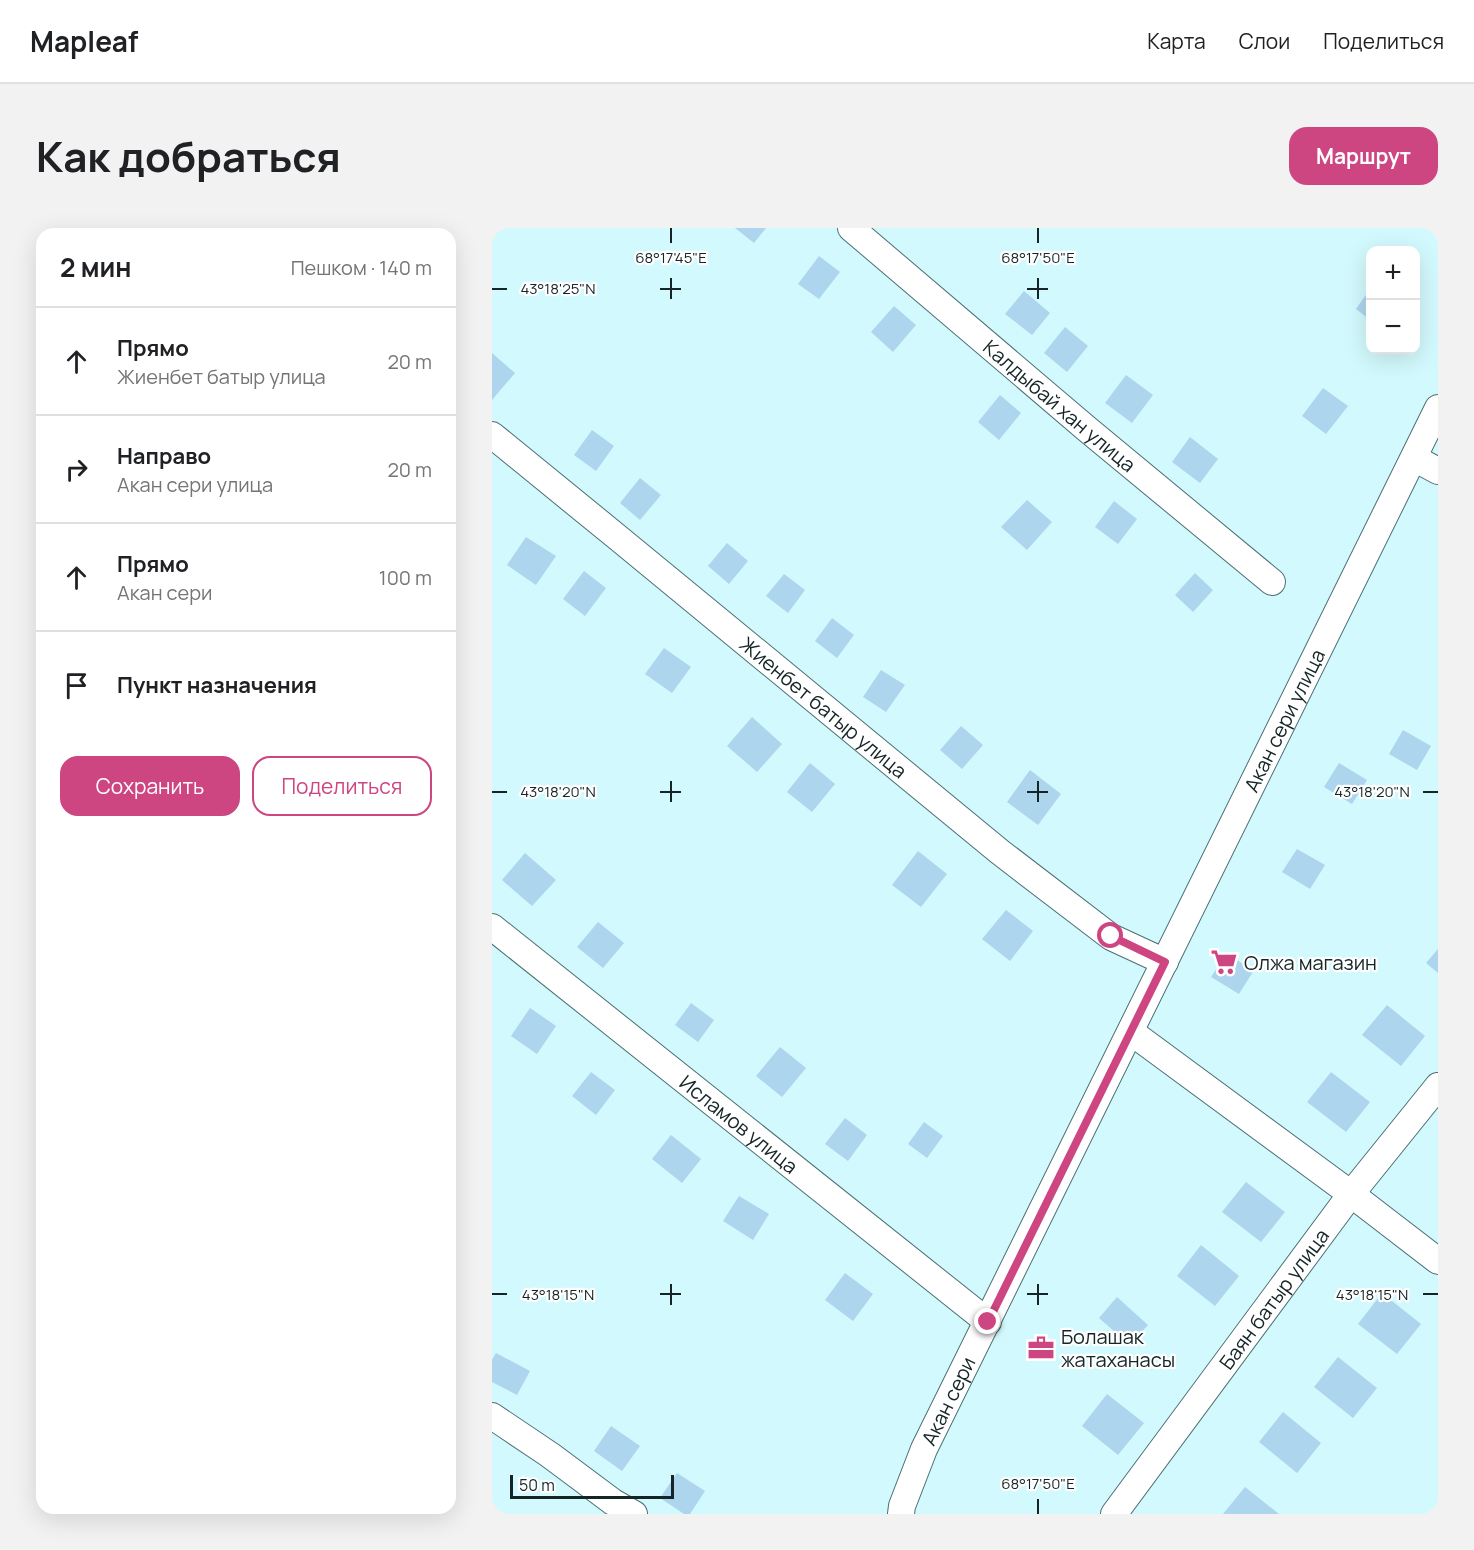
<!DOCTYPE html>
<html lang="ru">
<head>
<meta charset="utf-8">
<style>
	body { margin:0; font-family:Manrope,sans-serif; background:#f2f2f2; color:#202124 }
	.controls { position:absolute; right:18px; top:18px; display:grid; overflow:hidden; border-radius:12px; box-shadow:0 6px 24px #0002 }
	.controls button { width:54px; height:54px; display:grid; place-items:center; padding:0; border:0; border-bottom:2px solid #e0e0e0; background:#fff; color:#202124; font:30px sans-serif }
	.scale { position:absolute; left:18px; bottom:15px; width:164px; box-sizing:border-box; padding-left:6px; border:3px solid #152425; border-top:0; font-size:16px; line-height:21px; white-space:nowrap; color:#152425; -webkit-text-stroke:4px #fefefe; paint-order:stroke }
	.stop { position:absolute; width:18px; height:18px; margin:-14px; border:4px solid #cd4581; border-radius:50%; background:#fff }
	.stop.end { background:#cd4581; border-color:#fff; box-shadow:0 2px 6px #0008 }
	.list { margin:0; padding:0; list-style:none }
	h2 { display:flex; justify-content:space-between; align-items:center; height:78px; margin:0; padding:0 24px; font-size:26px }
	h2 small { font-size:20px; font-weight:400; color:#757577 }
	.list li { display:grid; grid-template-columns:39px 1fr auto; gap:18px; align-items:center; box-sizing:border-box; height:108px; padding:0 24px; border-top:2px solid #e0e0e0 }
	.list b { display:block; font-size:22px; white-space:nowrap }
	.list p { margin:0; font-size:20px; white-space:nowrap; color:#757577 }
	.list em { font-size:20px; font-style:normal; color:#757577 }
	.actions { display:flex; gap:12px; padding:18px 24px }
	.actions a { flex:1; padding:14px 0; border:2px solid #cd4581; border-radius:18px; text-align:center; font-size:21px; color:#cd4581 }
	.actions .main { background:#cd4581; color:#fff }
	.icon { flex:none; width:33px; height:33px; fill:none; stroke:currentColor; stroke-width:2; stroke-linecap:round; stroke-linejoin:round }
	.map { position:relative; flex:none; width:946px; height:1286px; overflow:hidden; border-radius:18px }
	header { display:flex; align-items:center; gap:36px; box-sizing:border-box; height:84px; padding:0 30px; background:#fff; border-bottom:2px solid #e0e0e0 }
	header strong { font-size:28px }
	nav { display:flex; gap:33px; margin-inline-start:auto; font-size:21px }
	.intro { display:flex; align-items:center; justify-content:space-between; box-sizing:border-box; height:144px; padding:0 36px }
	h1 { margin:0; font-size:42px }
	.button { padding:15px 27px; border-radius:18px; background:#cd4581; color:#fff; font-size:21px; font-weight:700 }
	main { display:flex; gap:36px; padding:0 36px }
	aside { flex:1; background:#fff; border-radius:18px; box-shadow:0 6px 24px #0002 }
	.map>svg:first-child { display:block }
</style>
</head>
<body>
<header>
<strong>Mapleaf</strong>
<nav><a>Карта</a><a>Слои</a><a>Поделиться</a></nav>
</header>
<div class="intro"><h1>Как добраться</h1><a class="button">Маршрут</a></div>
<main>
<aside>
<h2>2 мин<small>Пешком · 140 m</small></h2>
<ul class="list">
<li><svg class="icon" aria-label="ahead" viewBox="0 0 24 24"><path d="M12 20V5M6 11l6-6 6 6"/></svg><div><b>Прямо</b><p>Жиенбет батыр улица</p></div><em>20 m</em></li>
<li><svg class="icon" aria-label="right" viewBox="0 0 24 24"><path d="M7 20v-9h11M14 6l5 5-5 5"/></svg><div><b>Направо</b><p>Акан сери улица</p></div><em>20 m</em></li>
<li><svg class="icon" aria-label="ahead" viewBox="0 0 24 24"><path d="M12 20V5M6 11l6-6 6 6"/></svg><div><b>Прямо</b><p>Акан сери</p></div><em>100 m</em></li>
<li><svg class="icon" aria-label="arrive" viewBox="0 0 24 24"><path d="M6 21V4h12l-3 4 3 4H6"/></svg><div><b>Пункт назначения</b></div></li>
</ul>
<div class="actions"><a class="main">Сохранить</a><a>Поделиться</a></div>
</aside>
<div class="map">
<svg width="946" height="1286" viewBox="0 0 946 1286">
	<rect width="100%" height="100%" fill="#d2f9fd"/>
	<path fill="#add5ed" d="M243 0H274L262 15Z
		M327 28 348 44 327 71 306 56Z
		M878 61V92L864 81Z
		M532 63 558 85 540 107 513 86Z
		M402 78 424 97 401 124 379 104Z
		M573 99 596 118 575 144 552 125Z
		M0 125 23 145 0 172Z
		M634 147 661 167 640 195 613 175Z
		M831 160 856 178 834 206 810 188Z
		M508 167 529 185 507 212 486 194Z
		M100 202 122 218 104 243 82 227Z
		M698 209 726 231 708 255 680 234Z
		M148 250 169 267 148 292 128 275Z
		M535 272 560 294 535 322 509 299Z
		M622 273 645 291 626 316 603 299Z
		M34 309 64 328 44 357 15 337Z
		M235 315 256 333 237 356 216 338Z
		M92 343 114 360 93 388 71 371Z
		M703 345 721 362 701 384 683 367Z
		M292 346 313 362 296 385 274 368Z
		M340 390 362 407 345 430 323 413Z
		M172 420 199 439 180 465 153 446Z
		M389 442 413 457 394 484 371 469Z
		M260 489 290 516 265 544 235 518Z
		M469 498 491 517 470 541 448 522Z
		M911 502 939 518 925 542 897 526Z
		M318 535 343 556 320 584 295 564Z
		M847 535 875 552 860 576 832 559Z
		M538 542 569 566 546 597 515 574Z
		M805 621 833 637 818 661 790 644Z
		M426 623 455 646 429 679 400 657Z
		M33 625 64 652 40 678 10 652Z
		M514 682 541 703 518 733 490 711Z
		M106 694 132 715 111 740 85 719Z
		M946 721V745L934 735Z
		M734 726 762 742 747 766 719 749Z
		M199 775 222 792 206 814 183 797Z
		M895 777 933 808 909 838 870 807Z
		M38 780 64 798 45 826 19 808Z
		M288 819 314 840 290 869 264 848Z
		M99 844 123 862 104 887 80 868Z
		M839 844 878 874 854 904 815 874Z
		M353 890 375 907 356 933 333 916Z
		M432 894 451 908 435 930 416 916Z
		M179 907 209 931 190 955 160 931Z
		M754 954 793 984 769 1014 730 984Z
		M247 968 277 986 261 1012 231 993Z
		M709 1017 747 1048 723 1078 685 1048Z
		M353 1045 381 1066 361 1093 333 1072Z
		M890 1065 929 1096 905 1126 866 1096Z
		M625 1069 656 1097 638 1117 607 1090Z
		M4 1125 38 1143 25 1167 0 1154V1132Z
		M846 1129 885 1160 861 1190 822 1159Z
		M615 1166 652 1195 626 1227 590 1198Z
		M791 1184 829 1215 805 1245 767 1214Z
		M119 1198 148 1218 130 1243 102 1223Z
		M185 1245 213 1263 198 1286H192L168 1270Z
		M753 1259 787 1286H731Z"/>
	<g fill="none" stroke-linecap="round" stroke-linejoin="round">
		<g stroke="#4c6f72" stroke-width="28">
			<g id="minor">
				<path id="s1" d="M359 0 595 201 780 354"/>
				<path id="s2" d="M0 207 130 313 508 624 619 709 673 734"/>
				<path d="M922 230 946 243"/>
				<path id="s3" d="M0 699 496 1094"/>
				<path d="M639 804 859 966 946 1033"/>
				<path d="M0 1188 58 1227 121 1274 142 1286"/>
				<path id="s4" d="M409 1286 410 1278 432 1221 946 180"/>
				<path id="s5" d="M622 1286 859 966 946 858"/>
			</g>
		</g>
		<use href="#minor" stroke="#fff" stroke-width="26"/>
	</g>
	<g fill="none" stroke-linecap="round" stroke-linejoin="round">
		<path stroke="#cd4581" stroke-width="8" d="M496 1094 673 734 619 708"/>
	</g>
	<path fill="none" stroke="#152425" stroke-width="2" d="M179 0V15M546 0V15M179 50V71M546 50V71M0 61H15M168 61H189M535 61H556M179 553V574M546 553V574M0 564H15M168 564H189M535 564H556M931 564H946M179 1056V1077M546 1056V1077M0 1066H15M168 1066H189M535 1066H556M931 1066H946M546 1271V1286"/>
	<defs>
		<g id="supermarket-bare" transform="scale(2.07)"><path d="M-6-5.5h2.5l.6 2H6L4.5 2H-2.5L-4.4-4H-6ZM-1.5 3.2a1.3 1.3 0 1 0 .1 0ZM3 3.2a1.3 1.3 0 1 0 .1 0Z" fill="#cd4581" stroke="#fefefe" stroke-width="2.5" paint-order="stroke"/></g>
		<g id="office-bare" transform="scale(2.07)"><path d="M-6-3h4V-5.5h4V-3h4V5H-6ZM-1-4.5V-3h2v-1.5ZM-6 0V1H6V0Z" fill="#cd4581" stroke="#fefefe" stroke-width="2.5" paint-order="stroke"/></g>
	</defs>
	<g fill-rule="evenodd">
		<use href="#supermarket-bare" x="732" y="734"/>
		<use href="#office-bare" x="549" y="1120"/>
	</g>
	<g text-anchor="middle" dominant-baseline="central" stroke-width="4.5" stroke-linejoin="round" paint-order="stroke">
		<g font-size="20" fill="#152425" stroke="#fefefe">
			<text stroke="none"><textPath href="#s1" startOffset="274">Калдыбай хан улица</textPath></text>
			<text stroke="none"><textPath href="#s2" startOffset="429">Жиенбет батыр улица</textPath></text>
			<text stroke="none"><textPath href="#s4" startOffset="882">Акан сери улица</textPath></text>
			<text stroke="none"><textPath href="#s3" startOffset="316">Исламов улица</textPath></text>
			<text stroke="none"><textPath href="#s5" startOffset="268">Баян батыр улица</textPath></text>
			<text stroke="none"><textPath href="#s4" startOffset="123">Акан сери</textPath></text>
		</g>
		<g font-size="20" fill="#152425" stroke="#fefefe" text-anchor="start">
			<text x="752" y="734">Олжа магазин</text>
			<text x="569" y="1108">Болашак<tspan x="569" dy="23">жатаханасы</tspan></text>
		</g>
	</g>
	<g font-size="15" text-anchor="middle" fill="#152425" stroke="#fefefe" stroke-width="4.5" stroke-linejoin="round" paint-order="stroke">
		<text x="179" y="35">68°17'45"E</text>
		<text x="546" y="35">68°17'50"E</text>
		<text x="66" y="66">43°18'25"N</text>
		<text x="66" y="569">43°18'20"N</text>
		<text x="880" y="569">43°18'20"N</text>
		<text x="66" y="1072">43°18'15"N</text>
		<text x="880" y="1072">43°18'15"N</text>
		<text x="546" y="1261">68°17'50"E</text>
	</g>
</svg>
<div class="controls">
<button>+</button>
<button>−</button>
</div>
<div class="scale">50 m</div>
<div class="stop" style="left:619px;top:708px"></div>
<div class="stop end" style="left:496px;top:1094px"></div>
</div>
</main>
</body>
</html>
